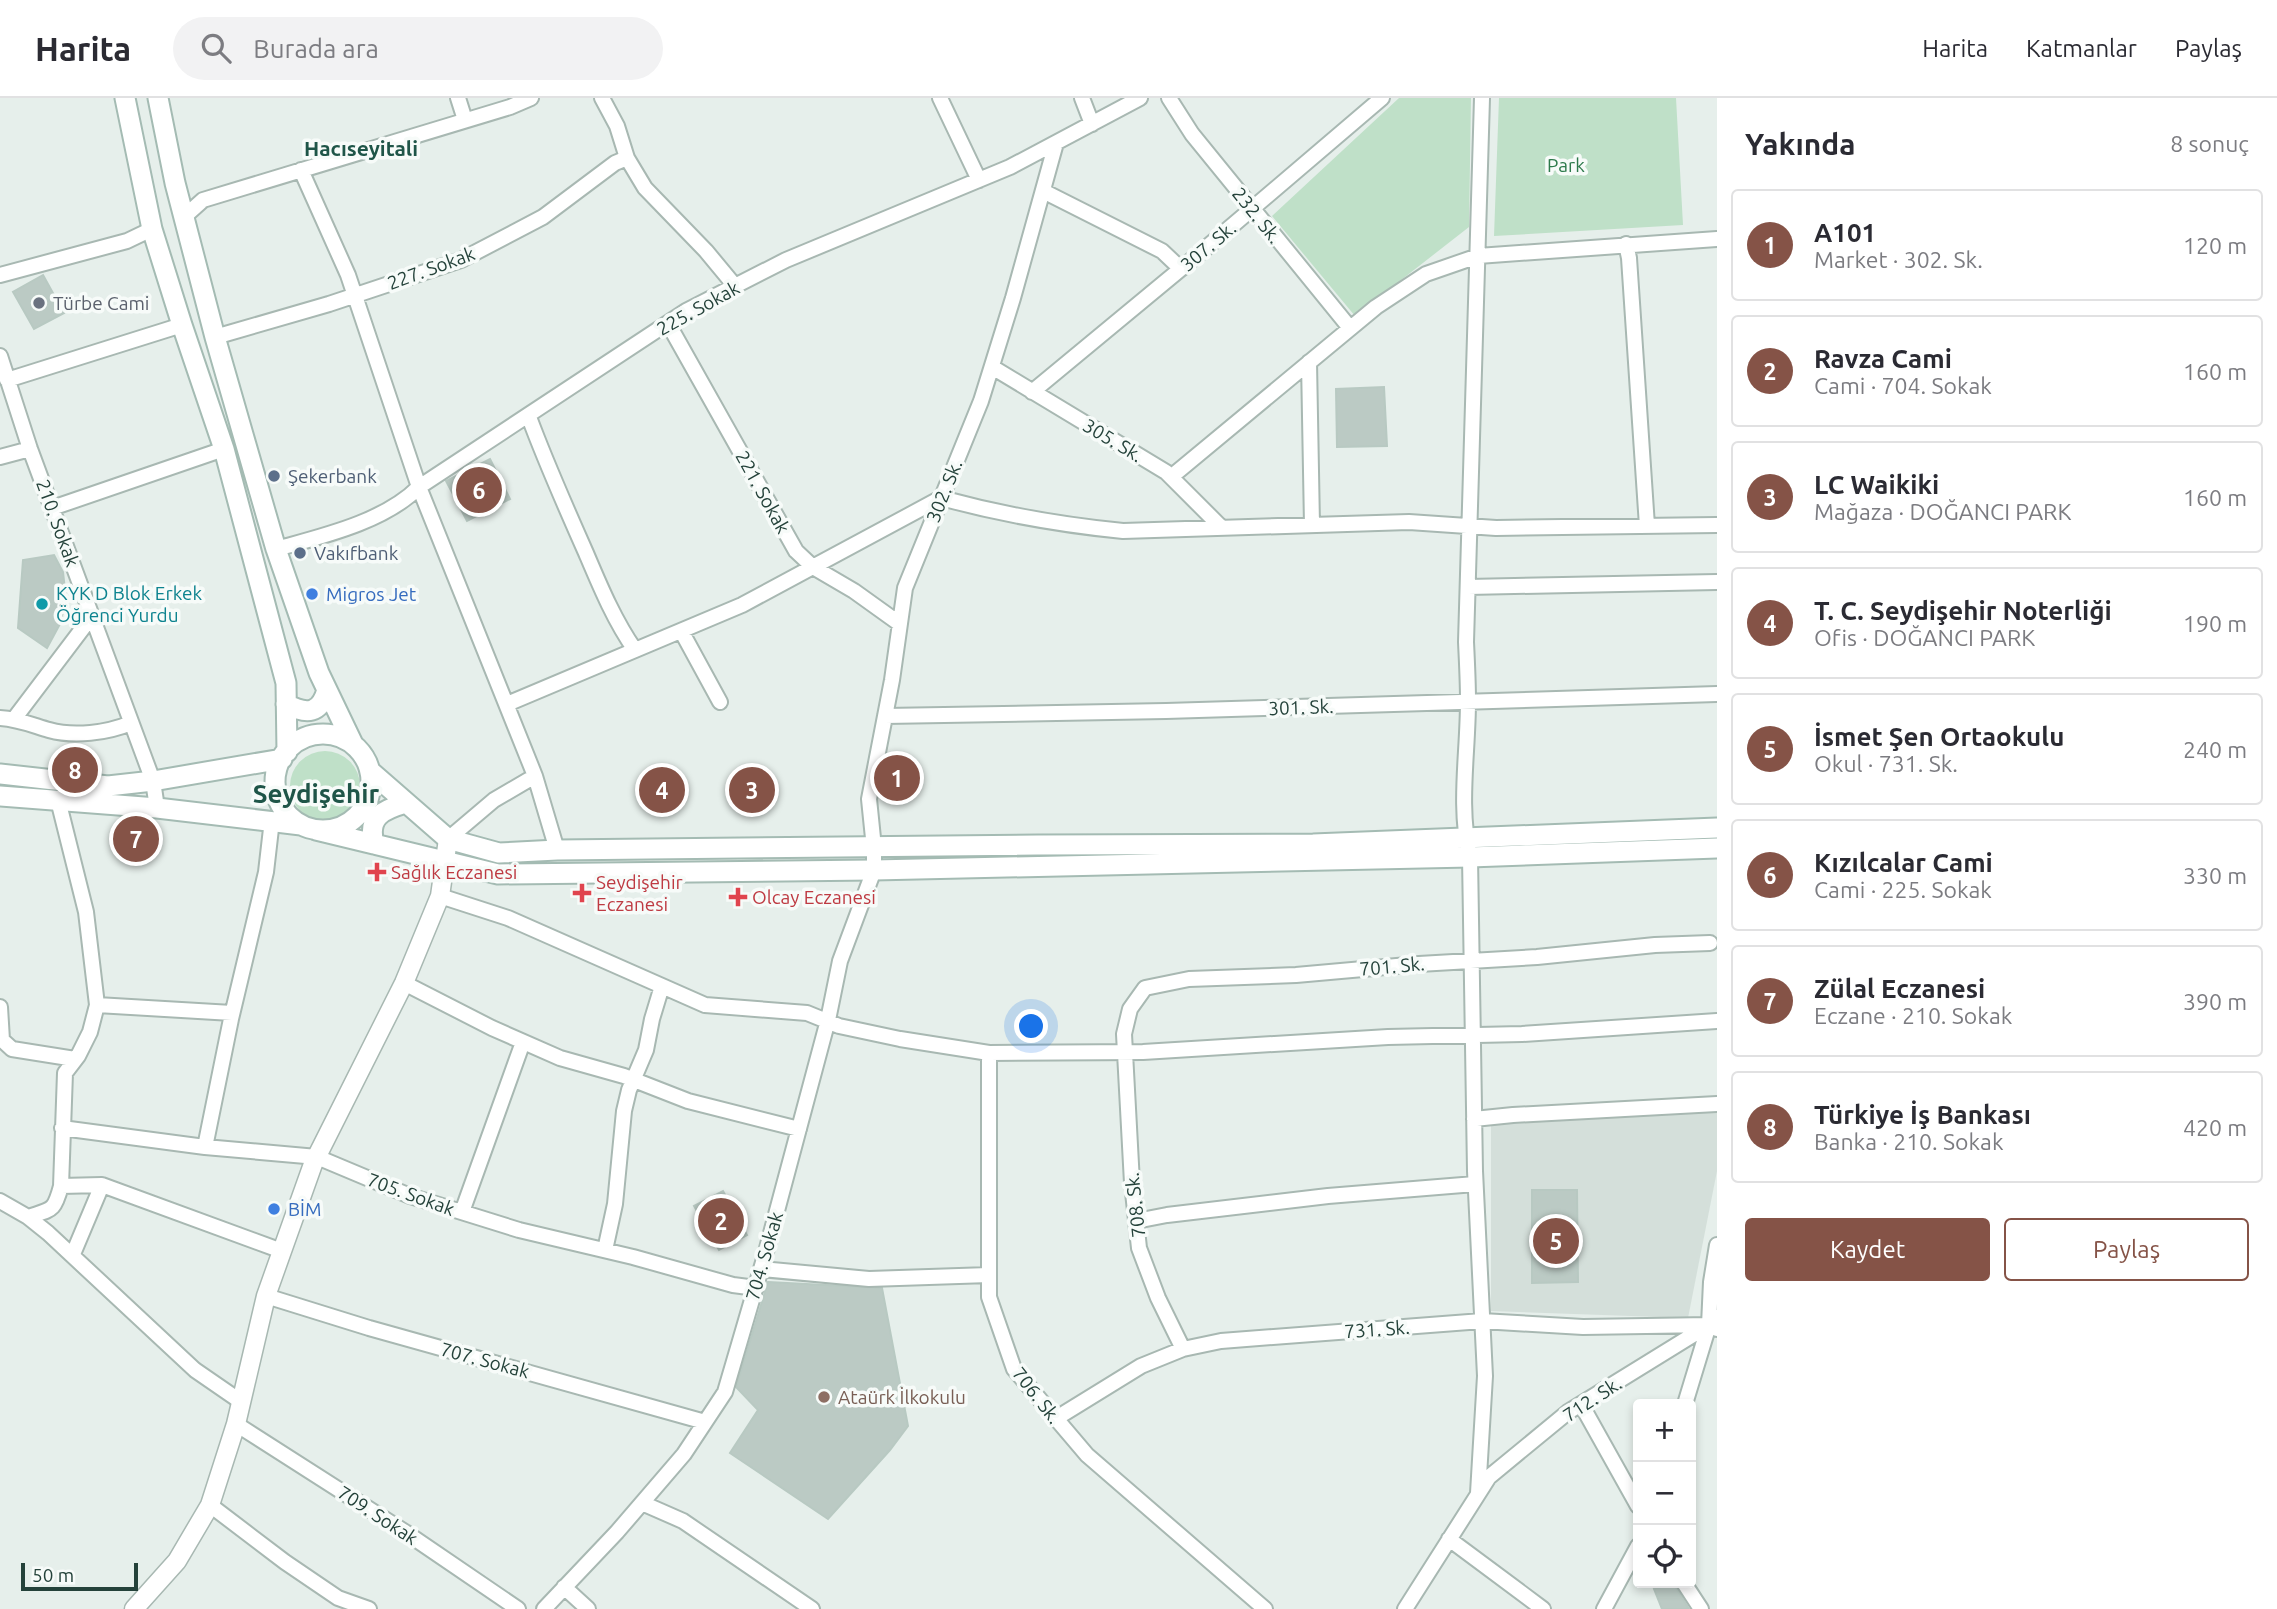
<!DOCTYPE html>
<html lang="tr">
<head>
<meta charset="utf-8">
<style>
	body { margin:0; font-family:Ubuntu,sans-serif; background:#f2f2f3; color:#2b2b33 }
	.controls { position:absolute; right:21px; bottom:21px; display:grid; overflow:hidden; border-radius:7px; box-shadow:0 4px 10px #0003 }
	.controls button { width:63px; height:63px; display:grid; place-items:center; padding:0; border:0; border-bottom:2px solid #e1e1e2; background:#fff; color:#2b2b33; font:35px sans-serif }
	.scale { position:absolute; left:21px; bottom:18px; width:117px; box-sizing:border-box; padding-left:7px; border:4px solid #24423a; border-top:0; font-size:19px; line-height:24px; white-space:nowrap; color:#24423a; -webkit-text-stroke:5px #f7fbf9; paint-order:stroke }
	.you { position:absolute; left:1032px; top:929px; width:24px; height:24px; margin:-18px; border:5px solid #fff; border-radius:50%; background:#1a73e8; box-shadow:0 0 0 10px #1a73e833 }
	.badge { display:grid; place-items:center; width:46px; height:46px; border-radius:50%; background:#855347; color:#fff; font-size:23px; font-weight:700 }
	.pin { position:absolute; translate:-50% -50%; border:4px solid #fff; box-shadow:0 2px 7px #0006 }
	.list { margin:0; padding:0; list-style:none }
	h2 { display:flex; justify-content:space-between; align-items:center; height:91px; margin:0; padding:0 28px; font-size:30px }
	h2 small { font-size:23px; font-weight:400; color:#7c7c81 }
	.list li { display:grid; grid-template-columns:46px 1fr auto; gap:21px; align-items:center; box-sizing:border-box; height:112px; margin:0 14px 14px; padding:0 14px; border:2px solid #e1e1e2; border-radius:7px }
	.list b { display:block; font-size:26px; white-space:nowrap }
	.list p { margin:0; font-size:23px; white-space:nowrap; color:#7c7c81 }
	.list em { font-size:23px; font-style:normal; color:#7c7c81 }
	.actions { display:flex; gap:14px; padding:21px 28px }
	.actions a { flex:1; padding:16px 0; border:2px solid #855347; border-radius:7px; text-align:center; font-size:24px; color:#855347 }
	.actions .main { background:#855347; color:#fff }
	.icon { flex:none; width:38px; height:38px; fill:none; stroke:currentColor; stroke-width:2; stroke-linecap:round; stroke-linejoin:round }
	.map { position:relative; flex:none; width:1717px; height:1511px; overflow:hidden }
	header { display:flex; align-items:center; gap:42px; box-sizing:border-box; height:98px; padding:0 35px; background:#fff; border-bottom:2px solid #e1e1e2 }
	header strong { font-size:33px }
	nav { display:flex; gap:38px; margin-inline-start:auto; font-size:24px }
	.search { width:490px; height:63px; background:#f2f2f3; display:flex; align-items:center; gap:18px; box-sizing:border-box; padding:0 24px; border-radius:38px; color:#7c7c81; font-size:26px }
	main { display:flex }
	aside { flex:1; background:#fff }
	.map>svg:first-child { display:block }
</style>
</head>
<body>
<header>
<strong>Harita</strong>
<div class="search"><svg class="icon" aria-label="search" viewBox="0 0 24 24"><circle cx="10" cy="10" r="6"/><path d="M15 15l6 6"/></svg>Burada ara</div>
<nav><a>Harita</a><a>Katmanlar</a><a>Paylaş</a></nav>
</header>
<main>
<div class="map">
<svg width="1717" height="1511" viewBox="0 0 1717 1511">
	<rect width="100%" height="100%" fill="#e6efeb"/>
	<path fill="#d4dfda" d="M1717 1013V1073L1688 1220 1491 1213V1027Z"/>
	<path fill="#bfe0c8" d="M1399 0H1471L1469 129 1355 218 1272 118Z
		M1499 0H1676L1683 127 1494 138Z
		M290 688a35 35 0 1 1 70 0a35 35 0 1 1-70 0Z"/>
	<path fill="#bbcac4" stroke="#b8c9c2" stroke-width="2" d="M43 177 64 215 34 231 13 194Z
		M1384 289 1387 348 1337 349 1336 291Z
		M490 361 510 401 467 423 446 383Z
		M54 457 63 474 66 501 60 526 47 550 18 530 23 462Z
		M1532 1092H1577L1578 1184 1532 1185Z
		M723 1093 747 1137 719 1152 694 1108Z
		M768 1184 882 1190 908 1328 890 1352 828 1421 730 1355 758 1312 736 1289Z
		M1674 1485 1676 1490 1689 1511H1662L1654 1491Z"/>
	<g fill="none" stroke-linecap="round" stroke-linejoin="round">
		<g stroke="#a8b8b2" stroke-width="18">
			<path id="minor" d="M458 0 465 22
				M602 0 617 28 627 60 645 90 706 153 735 188
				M940 0 979 82
				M1082 0 1092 26
				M1169 0 1192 36 1350 230
				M301 72 348 177 419 389 535 678 557 752
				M1043 93 1162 153 1181 171
				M184 119 203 102 510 9 531 0
				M1626 146 1629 160 1647 428
				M0 177 127 143 152 131
				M666 226 674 236 796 453 813 469 854 493 900 526
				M215 239 329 206 461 162 543 119 615 65 627 60
				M0 258 30 351 153 683 157 710
				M1309 264 1312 427
				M992 269 1166 374 1222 430
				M7 282 182 227
				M1032 294 1206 150 1382 0
				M529 319C546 365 566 410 586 455 600 488 614 522 635 552
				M0 359 30 351
				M1171 379 1376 209 1426 176 1478 158 1717 141
				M52 410 224 351
				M276 451C323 438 384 424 419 389L686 213 786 162 1010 69 1140 0
				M1468 489 1717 484
				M684 538 720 604
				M507 606 742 507 941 400C1000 416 1061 427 1123 433L1409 424 1496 430 1717 427
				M885 618 1166 613 1717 596
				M0 620C18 621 32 627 49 632 74 639 107 635 131 625
				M14 621 92 518
				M448 741 494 702 535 678
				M440 798 508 820 705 907 807 915 839 928 900 941 989 955 1143 954 1388 939 1522 936 1717 923
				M404 885 492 930 560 960 624 978 688 1003 799 1031
				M97 907 232 915
				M0 909 2 942 12 951 75 961
				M989 955V1199L1014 1271 1087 1357 1265 1511
				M1474 1021 1513 1017 1717 1006
				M62 1030 205 1049 317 1059 410 1098 519 1132 633 1159 733 1187 756 1190
				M205 1049 231 921 266 774 272 722
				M61 1088 102 1087 282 1153
				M0 1103 28 1119 48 1135 195 1272 240 1303
				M462 1114 523 944
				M28 1119C52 1111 54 1114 61 1088L65 975 78 958 90 934 97 907 86 814 58 702
				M1136 1123 1167 1117 1328 1098 1475 1086
				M605 1152 615 1106 624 1013 629 992 646 952 652 921 662 888
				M73 1156 102 1087
				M761 1171 869 1181 989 1177
				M266 1198 369 1230 705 1324
				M1183 1251 1158 1200 1139 1150 1132 1085 1124 936 1130 911 1145 890 1189 881 1296 877 1419 866 1537 859 1655 847 1710 845
				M1581 1306 1638 1408
				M1685 1306 1709 1227 1711 1184 1717 1147
				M1055 1321 1141 1268 1183 1251 1221 1243 1482 1223 1583 1229 1709 1227 1717 1231
				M236 1326 405 1434 518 1511
				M1478 1395 1485 1278 1475 1073 1470 759C1458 707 1468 656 1468 603 1468 584 1467 564 1466 544L1482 0
				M642 1405 683 1423 812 1511
				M210 1407 285 1464 338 1500 369 1511
				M1449 1441 1543 1511
				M1684 1485 1701 1511
				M564 1489 588 1511
				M544 1511 617 1434 684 1356 725 1294 766 1154 828 922 840 863 874 772V750L869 701 892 582 905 490 981 303 1013 200 1056 45
				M1405 1511 1489 1379 1568 1314 1709 1227 1717 1219
				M1604 1511 1638 1448"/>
		</g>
		<g stroke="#a8b8b2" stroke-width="21">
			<path id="tertiary" d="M134 1511 177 1463 210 1407 236 1326 266 1198 282 1153 313 1066 404 885 440 798 448 741"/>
		</g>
		<g stroke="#a4bbb3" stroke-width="23">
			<path id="secondary" d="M125 0 152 131 182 227 224 351 286 585 287 654
				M158 0 175 85 215 239 276 451 319 575 353 646
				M286 606C307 617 320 616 327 592
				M275 684a48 48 0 1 1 96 0a48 48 0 1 1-96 0Z
				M370 673 448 741 499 755 557 752 1037 747 1313 746 1717 730
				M0 676 108 688 153 683 282 661
				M0 698 157 710 301 727
				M316 732 498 776 874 772 1470 759 1717 750
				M374 746C367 719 382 712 406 705"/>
		</g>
		<use href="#minor" stroke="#fff" stroke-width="14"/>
		<use href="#tertiary" stroke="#fff" stroke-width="18"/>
		<use href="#secondary" stroke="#fff" stroke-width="19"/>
	</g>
	<circle fill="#6b7280" stroke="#f7fbf9" stroke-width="2.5" cx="39" cy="205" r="7"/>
	<g fill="#5c6f8a" stroke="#f7fbf9" stroke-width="2.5">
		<circle cx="274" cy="378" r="7"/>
		<circle cx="300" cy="455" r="7"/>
	</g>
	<g fill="#3f7fe0" stroke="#f7fbf9" stroke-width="2.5">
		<circle cx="312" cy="496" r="7"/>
		<circle cx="274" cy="1111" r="7"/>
	</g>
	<circle fill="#0f9aa8" stroke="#f7fbf9" stroke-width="2.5" cx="42" cy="506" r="7"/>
	<g fill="#e0444e" stroke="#f7fbf9" stroke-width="2.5">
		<path d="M373.5 763.5h7v7h7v7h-7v7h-7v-7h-7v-7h7z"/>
		<path d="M578.5 784.5h7v7h7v7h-7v7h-7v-7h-7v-7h7z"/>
		<path d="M734.5 788.5h7v7h7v7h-7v7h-7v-7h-7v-7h7z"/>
	</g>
	<circle fill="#8d6e63" stroke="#f7fbf9" stroke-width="2.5" cx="824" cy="1299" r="7"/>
	<g text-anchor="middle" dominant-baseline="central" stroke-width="7" stroke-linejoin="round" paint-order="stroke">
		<g font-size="19" fill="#2d7a4b" stroke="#f7fbf9">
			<text x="1566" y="67">Park</text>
		</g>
		<g font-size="19" fill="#24423a" stroke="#f7fbf9">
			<text transform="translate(1257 117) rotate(51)">232. Sk.</text>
			<text transform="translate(1208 148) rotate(-40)">307. Sk.</text>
			<text transform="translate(431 170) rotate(-20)">227. Sokak</text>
			<text transform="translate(698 210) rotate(-29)">225. Sokak</text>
			<text transform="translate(1113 342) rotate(31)">305. Sk.</text>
			<text transform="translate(944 393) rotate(-68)">302. Sk.</text>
			<text transform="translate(763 394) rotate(61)">221. Sokak</text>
			<text transform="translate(58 425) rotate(70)">210. Sokak</text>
			<text transform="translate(1301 609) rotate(-2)">301. Sk.</text>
			<text transform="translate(1392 868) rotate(-5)">701. Sk.</text>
			<text transform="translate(411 1096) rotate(20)">705. Sokak</text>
			<text transform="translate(1135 1107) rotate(-96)">708. Sk.</text>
			<text transform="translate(764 1158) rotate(-74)">704. Sokak</text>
			<text transform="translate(1377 1231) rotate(-4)">731. Sk.</text>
			<text transform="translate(485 1262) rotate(15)">707. Sokak</text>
			<text transform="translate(1037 1297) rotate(52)">706. Sk.</text>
			<text transform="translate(1592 1301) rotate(-33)">712. Sk.</text>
			<text transform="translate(378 1417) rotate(33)">709. Sokak</text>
		</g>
		<g font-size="19" fill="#5b616d" stroke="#f7fbf9" text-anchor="start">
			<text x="53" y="205">Türbe Cami</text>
		</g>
		<g font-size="19" fill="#4e5e75" stroke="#f7fbf9" text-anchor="start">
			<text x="288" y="378">Şekerbank</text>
			<text x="314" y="455">Vakıfbank</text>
		</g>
		<g font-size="19" fill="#0d838f" stroke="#f7fbf9" text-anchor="start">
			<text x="56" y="495">KYK D Blok Erkek<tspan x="56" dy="22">Öğrenci Yurdu</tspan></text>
		</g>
		<g font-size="19" fill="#366cbe" stroke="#f7fbf9" text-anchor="start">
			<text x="326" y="496">Migros Jet</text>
			<text x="288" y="1111">BİM</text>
		</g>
		<g font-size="19" fill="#be3a42" stroke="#f7fbf9" text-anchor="start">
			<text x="391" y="774">Sağlık Eczanesi</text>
			<text x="596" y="784">Seydişehir<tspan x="596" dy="22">Eczanesi</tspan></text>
			<text x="752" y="799">Olcay Eczanesi</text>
		</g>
		<g font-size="19" fill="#785e54" stroke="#f7fbf9" text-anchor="start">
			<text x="838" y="1299">Ataürk İlkokulu</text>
		</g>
		<g font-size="21" font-weight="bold" fill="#1f5548" stroke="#f7fbf9">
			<text x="361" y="50">Hacıseyitali</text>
		</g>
		<g font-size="26" font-weight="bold" fill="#1f5548" stroke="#f7fbf9">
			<text x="316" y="695">Seydişehir</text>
		</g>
	</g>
</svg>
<div class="controls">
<button>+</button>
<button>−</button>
<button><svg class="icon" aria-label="locate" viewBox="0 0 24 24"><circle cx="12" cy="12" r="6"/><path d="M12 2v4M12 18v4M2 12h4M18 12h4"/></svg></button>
</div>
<div class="scale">50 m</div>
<div class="you"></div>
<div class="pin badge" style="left:897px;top:680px">1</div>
<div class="pin badge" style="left:721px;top:1123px">2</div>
<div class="pin badge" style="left:752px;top:692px">3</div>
<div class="pin badge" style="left:662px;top:692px">4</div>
<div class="pin badge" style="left:1556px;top:1143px">5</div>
<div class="pin badge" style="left:479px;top:392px">6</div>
<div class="pin badge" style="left:136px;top:741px">7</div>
<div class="pin badge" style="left:75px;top:672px">8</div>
</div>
<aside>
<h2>Yakında<small>8 sonuç</small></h2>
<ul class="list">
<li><span class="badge">1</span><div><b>A101</b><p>Market · 302. Sk.</p></div><em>120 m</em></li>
<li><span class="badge">2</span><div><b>Ravza Cami</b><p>Cami · 704. Sokak</p></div><em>160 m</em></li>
<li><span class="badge">3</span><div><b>LC Waikiki</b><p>Mağaza · DOĞANCI PARK</p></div><em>160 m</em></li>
<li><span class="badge">4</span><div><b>T. C. Seydişehir Noterliği</b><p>Ofis · DOĞANCI PARK</p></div><em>190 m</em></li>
<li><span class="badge">5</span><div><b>İsmet Şen Ortaokulu</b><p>Okul · 731. Sk.</p></div><em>240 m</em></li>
<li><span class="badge">6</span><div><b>Kızılcalar Cami</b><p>Cami · 225. Sokak</p></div><em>330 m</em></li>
<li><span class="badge">7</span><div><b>Zülal Eczanesi</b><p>Eczane · 210. Sokak</p></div><em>390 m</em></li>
<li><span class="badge">8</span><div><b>Türkiye İş Bankası</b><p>Banka · 210. Sokak</p></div><em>420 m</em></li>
</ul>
<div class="actions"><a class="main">Kaydet</a><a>Paylaş</a></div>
</aside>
</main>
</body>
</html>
